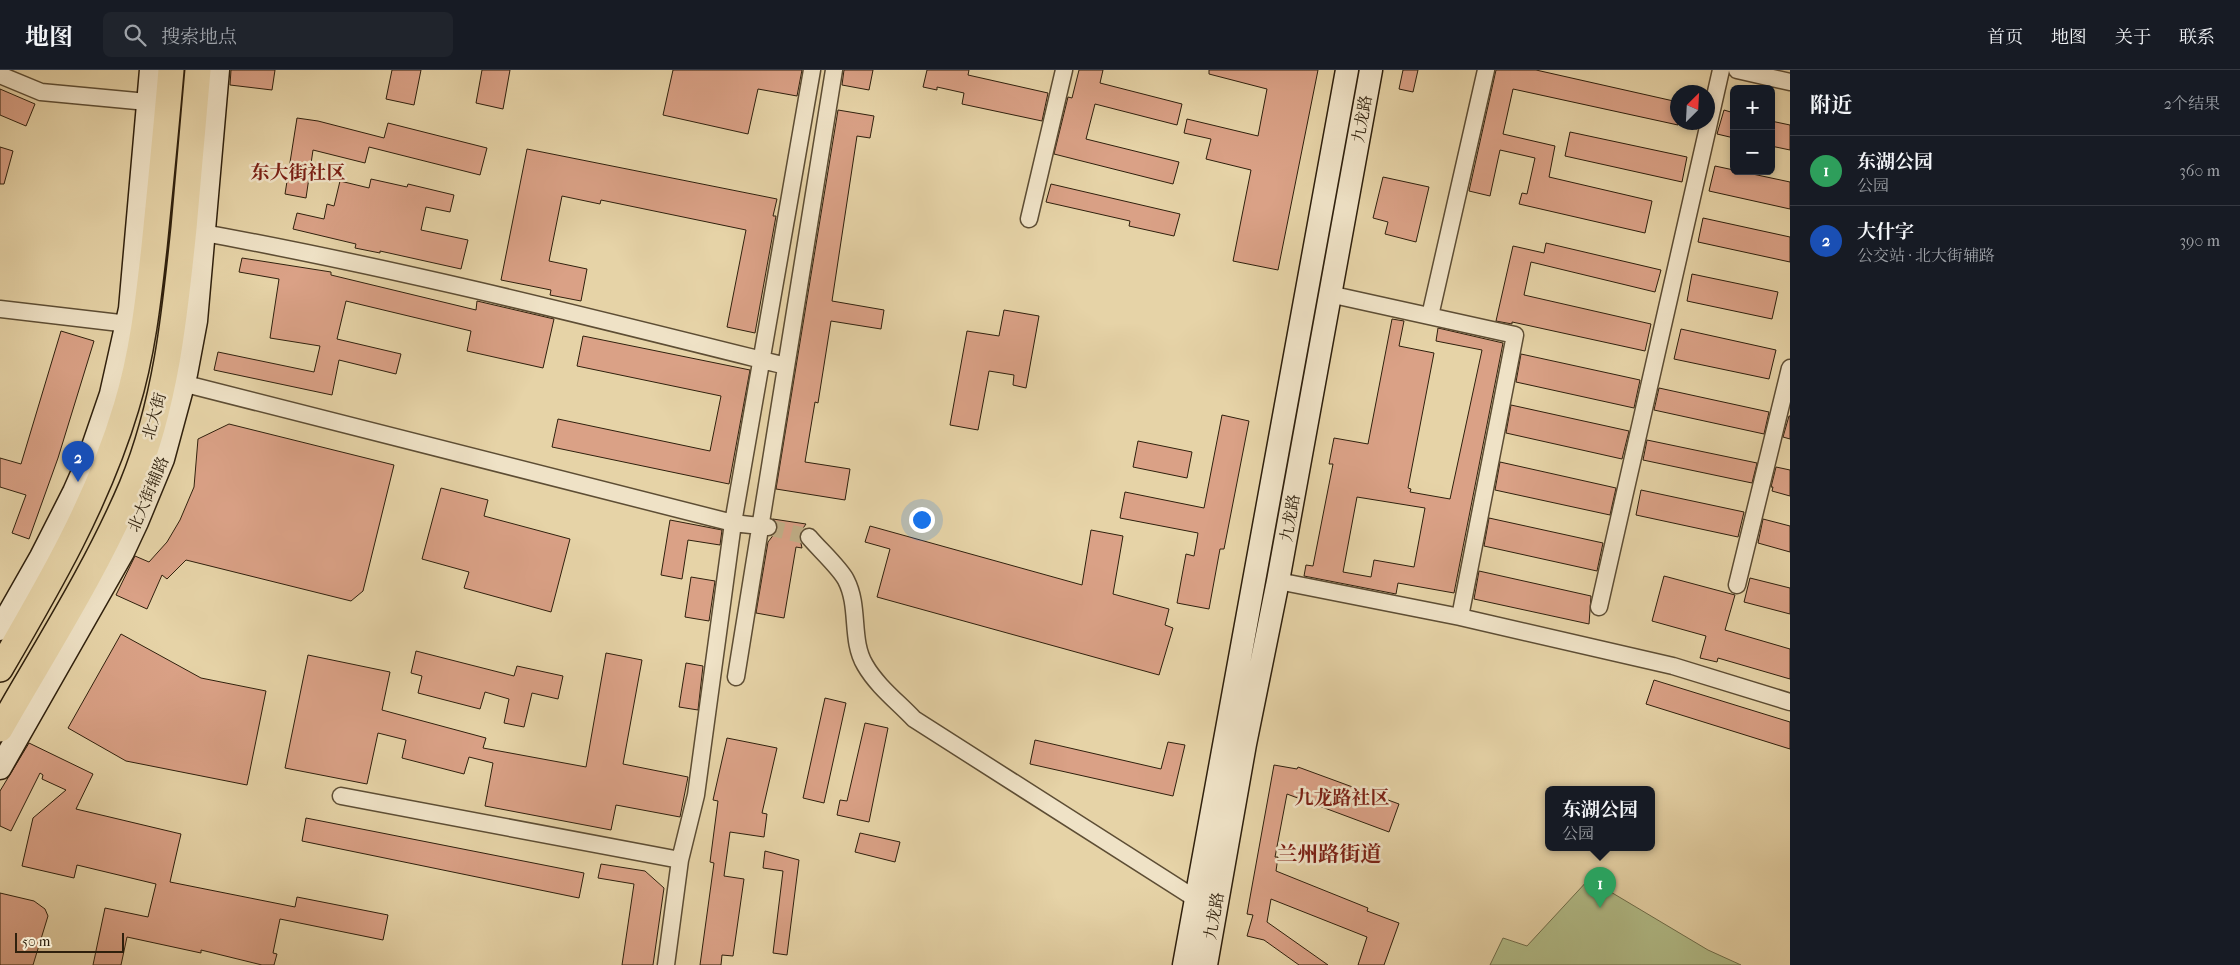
<!DOCTYPE html>
<html lang="zh">
<head>
<meta charset="utf-8">
<style>
	body { margin:0; font-family:"IM FELL French Canon","Noto Serif SC",serif; background:#20242c; color:#f1f3f6 }
	.controls { position:absolute; right:15px; top:15px; display:grid; overflow:hidden; border-radius:8px; box-shadow:0 2px 8px #0003 }
	.controls button { width:45px; height:45px; display:grid; place-items:center; padding:0; border:0; border-bottom:1px solid #363941; background:#171b24; color:#f1f3f6; font:25px sans-serif }
	.compass { position:absolute; left:1670px; top:15px; width:45px; height:45px; border-radius:50%; background:#171b24; box-shadow:0 2px 8px #0003; rotate:24deg }
	.scale { position:absolute; left:15px; bottom:12px; width:109px; box-sizing:border-box; padding-left:5px; border:2px solid #2f200d; border-top:0; font-size:14px; line-height:18px; white-space:nowrap; color:#2f200d; -webkit-text-stroke:4px #efe2c6; paint-order:stroke }
	.you { position:absolute; left:921px; top:449px; width:18px; height:18px; margin:-12px; border:4px solid #fff; border-radius:50%; background:#1a73e8; box-shadow:0 0 0 8px #1a73e833 }
	.badge { display:grid; place-items:center; width:32px; height:32px; border-radius:50%; background:#c59692; color:#fff; font-size:16px; font-weight:700 }
	.pin { position:absolute; translate:-50% -41px; filter:drop-shadow(0 1px 2px #0008) }
	.pin::after { content:''; position:absolute; top:26px; width:18px; height:15px; background:inherit; clip-path:polygon(0 0,100% 0,50% 100%) }
	.popup { position:absolute; left:1545px; top:716px; width:110px; height:65px; box-sizing:border-box; display:grid; place-content:center; border-radius:8px; background:#171b24; filter:drop-shadow(0 1px 4px #0005); font-size:16px; white-space:nowrap; color:#9ea1a6 }
	.popup b { font-size:19px; color:#f1f3f6 }
	.popup::after { content:''; position:absolute; left:50%; top:100%; margin-left:-10px; border:10px solid transparent; border-top-color:#171b24 }
	.list { margin:0; padding:0; list-style:none }
	h2 { display:flex; justify-content:space-between; align-items:center; height:65px; margin:0; padding:0 20px; font-size:21px }
	h2 small { font-size:16px; font-weight:400; color:#9ea1a6 }
	.list li { display:grid; grid-template-columns:32px 1fr auto; gap:15px; align-items:center; box-sizing:border-box; height:70px; padding:0 20px; border-top:1px solid #363941 }
	.list b { display:block; font-size:19px; white-space:nowrap }
	.list p { margin:0; font-size:16px; white-space:nowrap; color:#9ea1a6 }
	.list em { font-size:16px; font-style:normal; color:#9ea1a6 }
	.icon { flex:none; width:28px; height:28px; fill:none; stroke:currentColor; stroke-width:2; stroke-linecap:round; stroke-linejoin:round }
	.map { position:relative; flex:none; width:1790px; height:895px; overflow:hidden }
	header { display:flex; align-items:center; gap:30px; box-sizing:border-box; height:70px; padding:0 25px; background:#171b24; border-bottom:1px solid #363941 }
	header strong { font-size:24px }
	nav { display:flex; gap:28px; margin-inline-start:auto; font-size:18px }
	.search { width:350px; height:45px; background:#20242c; display:flex; align-items:center; gap:12px; box-sizing:border-box; padding:0 18px; border-radius:8px; color:#9ea1a6; font-size:19px }
	main { display:flex }
	aside { flex:1; background:#171b24 }
	.map>svg:first-child { display:block }
</style>
</head>
<body>
<header>
<strong>地图</strong>
<div class="search"><svg class="icon" aria-label="search" viewBox="0 0 24 24"><circle cx="10" cy="10" r="6"/><path d="M15 15l6 6"/></svg>搜索地点</div>
<nav><a>首页</a><a>地图</a><a>关于</a><a>联系</a></nav>
</header>
<main>
<div class="map">
<svg width="1790" height="895" viewBox="0 0 1790 895">
	<rect width="100%" height="100%" fill="#e6d3a7"/>
	<filter id="stains"><feTurbulence type="fractalNoise" baseFrequency=".004" numOctaves="4"/><feColorMatrix values="0 0 0 0 .2 0 0 0 0 .09 0 0 0 0 .02 0 0 0 .5 -.17"/></filter>
	<radialGradient id="worn" r=".72"><stop offset=".6" stop-color="#630" stop-opacity="0"/><stop offset="1" stop-color="#630" stop-opacity=".3"/></radialGradient>
	<path fill="#b2bd89" stroke="#706e4b" d="M1589 809 1708 880 1741 895H1490L1503 868 1527 876Z"/>
	<path fill="#daa186" stroke="#2f200d" fill-rule="evenodd" d="M231 0H275L272 20 230 15Z
		M392 0H421L414 35 386 29Z
		M482 0H510L503 39 476 33Z
		M673 0H802L797 26 758 19 748 64 663 45Z
		M844 0H873L869 20 842 15Z
		M927 0H969L968 5 1048 23 1042 51 962 34 964 23 937 17V20L923 17Z
		M1079 0H1103L1100 13 1182 34 1177 55 1095 34 1086 69 1179 92 1173 114 1054 84 1068 27 1072 28Z
		M1209 0H1318L1278 200 1233 191 1251 100 1206 89 1211 69 1184 63 1187 49 1258 66 1267 19 1209 4Z
		M1403 0H1418L1413 22 1399 19Z
		M1496 0H1536L1678 32V55L1513 19 1503 64 1555 76 1549 107 1652 131 1645 163 1519 134 1522 123 1527 124 1535 88 1500 80 1490 126 1469 121Z
		M0 19 35 34 26 56 0 45Z
		M838 40 874 46 870 68 857 66 832 231 884 240 881 259 831 251 818 333 815 332 805 392 850 399 845 430 776 419Z
		M1724 40 1734 43V68L1717 64Z
		M297 48 318 51 384 68 388 53 487 78 480 105 369 77 365 93 313 80 306 128 285 124Z
		M1771 51 1790 55V80L1771 76Z
		M1689 52H1699L1697 59 1689 58Z
		M1570 62 1687 87 1682 112 1565 86Z
		M0 77 13 81 4 114H0Z
		M527 79 777 129 773 146H776L755 263 727 257 746 160 601 130 600 134 562 126 549 191 587 199 581 231 550 225 551 220 501 210Z
		M1715 96 1790 112V139L1709 121Z
		M1383 107 1429 117 1416 172 1385 164 1388 152 1373 148Z
		M371 109 407 117 408 114 454 125 450 142 426 137 421 160 468 170 461 199 380 181V183L355 178 356 174 293 159 297 143 324 149 327 134 334 136 340 111 369 118Z
		M1051 114 1180 144 1174 166 1129 156 1130 151 1046 132Z
		M1703 148 1790 167V192L1698 172Z
		M1546 173 1661 200 1655 222 1531 192 1524 225 1651 254 1645 281 1517 253 1512 252V254L1496 251 1513 176 1544 183Z
		M242 188 331 202V205L476 240 477 231 554 249 543 298 467 281 471 261 346 231 337 269 401 284 396 304 339 290 332 325 214 300 218 282 314 302 320 276 270 268 279 209 239 202Z
		M1692 204 1778 222 1772 249 1687 231Z
		M1004 240 1039 246 1026 318 1013 315 1014 305 989 301 978 360 950 355 967 261 999 266Z
		M1392 249 1404 251 1399 276 1434 283 1408 418 1411 419 1410 422 1450 429 1482 280 1436 271 1438 258 1503 273 1454 523 1398 513 1396 524 1304 506 1306 495 1313 496 1333 394H1329L1334 368 1368 374ZM1357 427 1425 438 1414 497 1374 490 1371 507 1343 502Z
		M1681 259 1776 280 1769 309 1674 289Z
		M61 261 94 271 58 388 29 469 12 463 26 425 0 417V388L21 394Z
		M583 266 750 300 729 414 552 377 558 349 710 381 721 326 577 296Z
		M1521 284 1640 310 1634 338 1516 312Z
		M1659 318 1769 342 1764 364 1654 340Z
		M1511 335 1629 361 1622 389 1506 363Z
		M1222 345 1249 351 1224 479H1220L1209 539 1177 533 1186 484 1194 486 1198 463 1120 448 1125 422 1204 438Z
		M1789 346H1790V369L1783 367Z
		M229 354 394 395 363 521 351 531 186 490 167 509 162 505 147 539 116 525 135 486 149 492 167 472 180 450 194 417 198 369Z
		M1647 370 1757 393 1752 413 1643 390Z
		M1138 371 1192 382 1187 408 1133 397Z
		M1500 392 1616 418 1610 445 1495 420Z
		M1776 397 1790 400V426L1772 421 1773 417H1771Z
		M441 418 488 430 484 446 570 469 551 542 464 518 469 502 422 489Z
		M1641 420 1744 442 1738 467 1636 445Z
		M1489 448 1603 473 1597 501 1484 476Z
		M773 449 806 454 799 464 802 478 796 477 784 548 756 543 768 472 778 459 777 453Z
		M1763 449 1790 456V482L1758 473Z
		M670 450 722 460 720 475 688 470 682 509 661 505Z
		M870 456 1082 515 1091 460 1123 466 1113 524 1169 539 1165 555 1173 558 1159 605 877 527 890 479 865 472Z
		M1479 501 1591 526 1589 554 1474 529Z
		M1664 506 1735 525 1725 560 1790 579V609L1718 588 1717 592 1700 588 1706 566 1652 551Z
		M691 507 715 511 709 551 685 547Z
		M1750 508 1790 518V544L1744 532Z
		M121 564 201 608 266 621 247 715 126 691 68 658Z
		M416 581 514 606 517 596 563 606 558 629 532 623 524 657 504 653 509 629 485 622 480 639 418 623 422 606 411 603Z
		M606 583 642 590 623 694 688 707 680 747 616 735 611 760 485 736 493 693 469 687 464 704 402 688 406 670 378 663 367 714 285 698 308 585 390 602 382 640 486 668 483 678 586 697Z
		M686 593 703 596 698 640 679 637Z
		M1654 610 1790 652V679L1646 634Z
		M825 628 846 633 824 733 803 728Z
		M865 653 888 658 869 752 837 745 840 730 847 731Z
		M727 668 777 678 762 743 767 744 764 767 730 762 724 806 744 809 733 886 722 885 721 895H700L714 793 710 792 718 731 713 730Z
		M1035 670 1161 699 1168 672 1185 675 1173 726 1030 694Z
		M29 673 93 704 76 739 181 764 170 812 295 837 297 827 388 845 383 870 280 849 273 883 277 884 274 895H262L201 880V883L127 867 121 895H93L105 838 148 847 156 814 77 795 74 808 22 796 33 748 66 720 42 709 43 705 40 703 11 761 0 756V721Z
		M1274 695 1297 699 1298 697 1399 734 1389 762 1287 724 1275 787H1278L1276 801 1368 838 1367 841 1399 853 1384 895H1358L1367 867 1271 829 1267 852 1328 895H1299L1264 870 1247 866 1253 845 1247 844Z
		M306 748 584 803 579 828 302 771Z
		M860 763 900 772 895 792 855 782Z
		M765 781 799 790 787 885 773 883 783 801 763 798Z
		M601 794 645 801 664 818 653 895H622L634 814 598 808Z
		M0 823 34 831 45 839 48 846 33 895H0Z"/>
	<g fill="none" stroke-linecap="round" stroke-linejoin="round">
		<path stroke="#c1af88" stroke-width="16" stroke-dasharray="16 8" stroke-linecap="butt" d="M768 457 809 467"/>
		<g stroke="#5d4d34" stroke-width="19">
			<path id="street" d="M1737 0 1790 12
				M0 5 41 22 158 33
				M1029 149 1064 0
				M193 161C393 197 590 247 786 296
				M1329 224 1515 265 1460 547
				M0 239 137 255
				M1430 246 1486 0
				M174 311 733 453 768 457
				M809 467C818 478 840 498 846 510 860 537 850 570 865 595 877 616 898 632 914 649L1196 829
				M1278 511 1460 547 1673 596 1790 632
				M1737 515 1790 298
				M1599 537 1721 0
				M736 607 834 0
				M341 726 680 790
				M666 895 680 790 696 725 733 453 812 0"/>
		</g>
		<g stroke="#2f200d" stroke-width="25">
			<path id="secondary" d="M0 559 41 487 74 422 89 388 111 324 130 239 151 0
				M0 698 123 482 137 452 163 389 186 304 196 251 218 0
				M1184 895 1347 0
				M1206 895 1245 674 1278 511 1371 0"/>
		</g>
		<g stroke="#2f200d" stroke-width="28">
			<path id="primary" d="M0 599C49 515 98 431 126 337 142 285 148 231 154 177 160 118 166 59 171 0
				M0 659C45 580 96 501 132 416 166 334 175 246 184 158 189 105 193 53 198 0"/>
		</g>
		<use href="#street" stroke="#efe2c6" stroke-width="16"/>
		<use href="#secondary" stroke="#efe2c6" stroke-width="22"/>
		<use href="#primary" stroke="#e6d3a7" stroke-width="25"/>
	</g>
	<g text-anchor="middle" dominant-baseline="central" stroke-width="5" stroke-linejoin="round" paint-order="stroke">
		<g font-size="16" fill="#2f200d" stroke="#efe2c6">
			<text transform="translate(1362 49) rotate(-80)">九龙路</text>
			<text transform="translate(154 346) rotate(-74)">北大街</text>
			<text transform="translate(148 424) rotate(-67)">北大街辅路</text>
			<text transform="translate(1290 448) rotate(-80)">九龙路</text>
			<text transform="translate(1214 846) rotate(-80)">九龙路</text>
		</g>
		<g font-size="19" font-weight="bold" fill="#7a1f14" stroke="#efe2c6">
			<text x="298" y="103">东大街社区</text>
			<text x="1342" y="728">九龙路社区</text>
		</g>
		<g font-size="21" font-weight="bold" fill="#7a1f14" stroke="#efe2c6">
			<text x="1329" y="784">兰州路街道</text>
		</g>
	</g>
	<rect width="100%" height="100%" filter="url(#stains)"/>
	<rect width="100%" height="100%" fill="url(#worn)"/>
</svg>
<div class="controls">
<button>+</button>
<button>−</button>
</div>
<svg class="compass" viewBox="-18 -18 36 36"><path d="M0-13l5 13h-10z" fill="#e53935"/><path d="M0 13l5-13h-10z" fill="#9ea1a6"/></svg>
<div class="scale">50 m</div>
<div class="you"></div>
<div class="pin badge" style="left:1600px;top:838px;background:#2e9e5b">1</div>
<div class="popup"><b>东湖公园</b>公园</div>
<div class="pin badge" style="left:78px;top:412px;background:#1a4fb4">2</div>
</div>
<aside>
<h2>附近<small>2个结果</small></h2>
<ul class="list">
<li><span class="badge" style="background:#2e9e5b">1</span><div><b>东湖公园</b><p>公园</p></div><em>360 m</em></li>
<li><span class="badge" style="background:#1a4fb4">2</span><div><b>大什字</b><p>公交站 · 北大街辅路</p></div><em>390 m</em></li>
</ul>
</aside>
</main>
</body>
</html>
